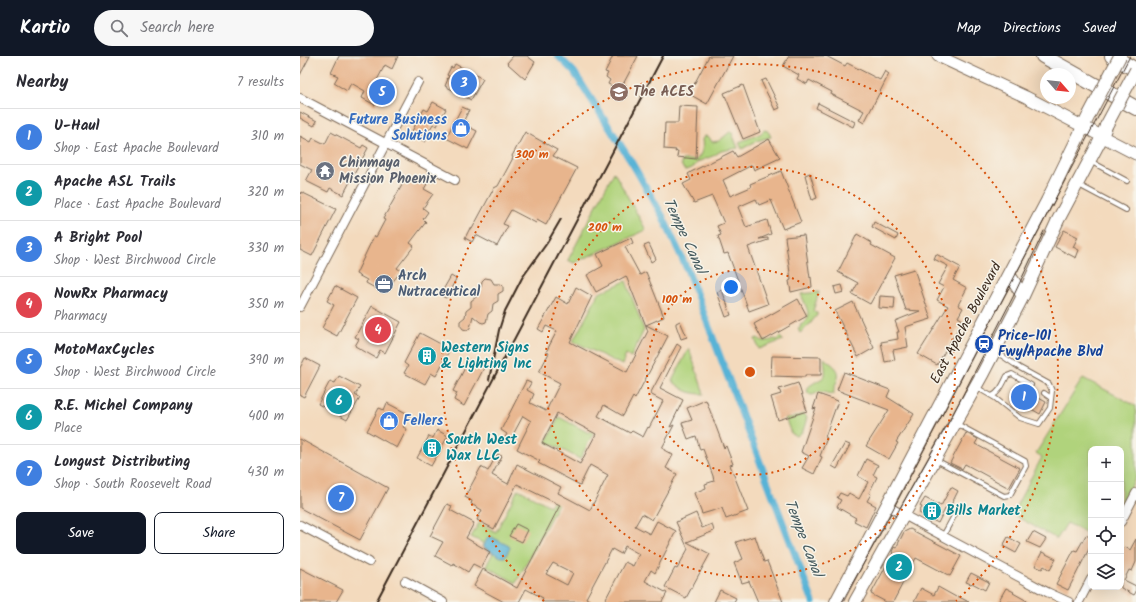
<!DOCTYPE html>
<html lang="en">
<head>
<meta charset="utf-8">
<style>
	body { margin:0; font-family:Kalam,sans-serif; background:#f7f7f7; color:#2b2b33 }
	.controls { position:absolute; right:12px; bottom:12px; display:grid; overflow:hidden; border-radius:8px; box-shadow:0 4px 16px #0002 }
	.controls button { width:36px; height:36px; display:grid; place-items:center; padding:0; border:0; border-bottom:1px solid #e1e1e2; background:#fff; color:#2b2b33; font:20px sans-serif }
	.compass { position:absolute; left:740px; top:12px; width:36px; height:36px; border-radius:50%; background:#fff; box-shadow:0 4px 16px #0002; rotate:118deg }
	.you { position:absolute; left:431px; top:231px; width:14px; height:14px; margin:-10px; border:3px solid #fff; border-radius:50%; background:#1a73e8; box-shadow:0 0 0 6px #1a73e833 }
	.badge { display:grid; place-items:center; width:26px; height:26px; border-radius:50%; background:#111827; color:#fff; font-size:13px; font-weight:700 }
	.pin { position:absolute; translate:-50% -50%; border:2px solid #fff; box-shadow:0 1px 4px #0006 }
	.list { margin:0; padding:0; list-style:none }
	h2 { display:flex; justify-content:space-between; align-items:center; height:52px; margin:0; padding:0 16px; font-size:17px }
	h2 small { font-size:13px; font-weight:400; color:#7c7c81 }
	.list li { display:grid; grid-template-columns:26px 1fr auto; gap:12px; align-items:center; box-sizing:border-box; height:56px; padding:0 16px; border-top:1px solid #e1e1e2 }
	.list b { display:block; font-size:15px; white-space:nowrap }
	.list p { margin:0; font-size:13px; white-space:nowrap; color:#7c7c81 }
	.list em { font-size:13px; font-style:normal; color:#7c7c81 }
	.actions { display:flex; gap:8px; padding:12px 16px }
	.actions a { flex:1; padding:9px 0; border:1px solid #111827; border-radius:8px; text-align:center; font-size:14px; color:#111827 }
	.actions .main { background:#111827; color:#fff }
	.icon { flex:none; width:22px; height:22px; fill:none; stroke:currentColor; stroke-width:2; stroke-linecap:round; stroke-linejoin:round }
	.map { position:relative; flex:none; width:836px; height:546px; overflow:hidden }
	header { display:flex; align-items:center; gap:24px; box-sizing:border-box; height:56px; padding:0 20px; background:#111827; color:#fff }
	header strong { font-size:19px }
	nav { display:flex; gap:22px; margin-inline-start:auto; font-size:14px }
	.search { width:280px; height:36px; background:#f7f7f7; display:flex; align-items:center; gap:10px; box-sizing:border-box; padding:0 14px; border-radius:22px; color:#7c7c81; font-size:15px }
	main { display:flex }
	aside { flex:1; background:#fff }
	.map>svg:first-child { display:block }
</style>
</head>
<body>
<header>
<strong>Kartio</strong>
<div class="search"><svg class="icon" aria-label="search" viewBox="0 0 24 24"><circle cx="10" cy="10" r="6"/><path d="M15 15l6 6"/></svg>Search here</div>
<nav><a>Map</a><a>Directions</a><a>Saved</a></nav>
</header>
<main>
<aside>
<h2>Nearby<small>7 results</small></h2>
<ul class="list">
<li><span class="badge" style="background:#3f7fe0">1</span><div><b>U-Haul</b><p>Shop · East Apache Boulevard</p></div><em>310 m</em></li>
<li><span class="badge" style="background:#0f9aa8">2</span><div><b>Apache ASL Trails</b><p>Place · East Apache Boulevard</p></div><em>320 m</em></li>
<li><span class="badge" style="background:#3f7fe0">3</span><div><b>A Bright Pool</b><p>Shop · West Birchwood Circle</p></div><em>330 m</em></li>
<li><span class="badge" style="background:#e0444e">4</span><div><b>NowRx Pharmacy</b><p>Pharmacy</p></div><em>350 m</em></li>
<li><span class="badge" style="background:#3f7fe0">5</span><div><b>MotoMaxCycles</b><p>Shop · West Birchwood Circle</p></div><em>390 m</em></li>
<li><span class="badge" style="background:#0f9aa8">6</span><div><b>R.E. Michel Company</b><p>Place</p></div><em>400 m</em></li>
<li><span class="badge" style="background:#3f7fe0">7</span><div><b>Longust Distributing</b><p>Shop · South Roosevelt Road</p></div><em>430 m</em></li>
</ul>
<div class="actions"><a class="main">Save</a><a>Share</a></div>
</aside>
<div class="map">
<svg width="836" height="546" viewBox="0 0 836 546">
	<rect width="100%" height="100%" fill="#f7f3e8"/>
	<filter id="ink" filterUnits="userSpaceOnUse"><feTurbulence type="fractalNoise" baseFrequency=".025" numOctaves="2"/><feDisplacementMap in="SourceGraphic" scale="8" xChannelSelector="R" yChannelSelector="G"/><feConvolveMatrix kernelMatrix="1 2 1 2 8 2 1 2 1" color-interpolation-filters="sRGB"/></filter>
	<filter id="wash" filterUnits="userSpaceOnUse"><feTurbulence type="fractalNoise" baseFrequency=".012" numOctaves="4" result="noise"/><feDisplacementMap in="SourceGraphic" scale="16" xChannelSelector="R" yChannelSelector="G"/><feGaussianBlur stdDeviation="0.9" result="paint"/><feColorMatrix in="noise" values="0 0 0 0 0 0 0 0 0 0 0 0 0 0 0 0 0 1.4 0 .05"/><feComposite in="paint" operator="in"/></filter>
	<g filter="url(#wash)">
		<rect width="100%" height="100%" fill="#f3dabd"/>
		<path fill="#b0d37b" stroke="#767e4c" d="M464 74 468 75 471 81 456 85 442 93 439 86 460 78Z
			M431 75 438 92 421 95 413 100 397 106C396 111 389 114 384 114L381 108 382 104H396C403 97 403 92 402 83L405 80 409 81 412 86 419 85Z
			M314 116 346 174 274 207 268 204Z
			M326 225 344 274 331 301 326 298 322 309 273 285 296 243 297 238Z
			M519 236 513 255 517 257V259L510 268 500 277 498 273 501 271 500 269C515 263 505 249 501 238Z
			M480 281 483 284 459 293 455 283 458 282C463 287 468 285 475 283L477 284Z
			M389 292 404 338C388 338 384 334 372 325Z
			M524 302C533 310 542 313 537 325 535 330 533 334 534 338 529 338 525 336 520 336 517 336 515 339 511 339L508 337 507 333C510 327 523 324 525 319 526 314 524 307 524 302Z
			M783 322 836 350V421L821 450V393H791V479L767 467 757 483 712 458 742 401 736 397Z
			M503 358 507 361C505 368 504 378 496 380L491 377 485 362 496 361Z
			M259 361 289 377 294 368 299 366 280 403 247 386V384Z
			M218 433 250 450 257 439 262 440 216 527 186 510 193 497 182 491 183 487 171 481 179 467 196 476Z"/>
		<path fill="#58b3d6" stroke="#4a6e7a" d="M190 480 209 490 210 492 205 501H201L183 491 188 481Z"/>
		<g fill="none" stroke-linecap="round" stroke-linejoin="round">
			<path stroke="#58b3d6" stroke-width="7" d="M258 0 274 16 332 107 362 159 387 213 513 546"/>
		</g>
		<g id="blocks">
			<path fill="#e8b58d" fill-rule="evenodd" d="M0 0H10L0 19Z
				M39 0H98L92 13 85 9 77 24 93 32 86 45 79 42 75 49 62 42 65 35 51 27 47 35 34 27 38 20 31 17Z
				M213 0H227L235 6 225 23 207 7Z
				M313 0H338L320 34 308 28 310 24 306 21 308 17 305 16Z
				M409 0H433L407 48 389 38Z
				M489 0H526L545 10 547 7 580 24 585 15 589 18 564 67 559 64 564 55 531 38 532 36 509 24 507 28 497 23 499 19 483 10Z
				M155 8 183 23 171 44 145 30 148 23H147L149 20 147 19 151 11 153 12Z
				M466 23 480 52 475 54 461 25Z
				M443 29 460 76 443 83 424 37Z
				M133 46 146 53 137 70 133 68 126 80 128 81 125 86 111 77 124 53 128 55Z
				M518 47 555 66 553 71 516 52Z
				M379 50 398 51 396 103 377 101 378 95 375 96 376 94 364 93 365 67H378Z
				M162 51 169 54 164 64 165 65 163 68 177 75 168 93 146 82Z
				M0 56 17 65 14 70 0 62Z
				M31 76 61 92 63 89 68 92 43 139 30 132 28 136 6 125 12 114 0 108V80L11 86 13 82 25 88Z
				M225 76 257 94 253 100 277 112 246 169 237 164 236 167 211 154 203 168 208 170 197 190 176 179 172 186 165 182 170 172 172 173 194 132 198 130 213 102 212 100Z
				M469 83 480 102 454 114 452 109 423 124 430 140 451 131 450 128 481 115 501 166 483 173 471 144 459 149 456 143 438 151 446 171 467 164 471 178 459 183 468 182V184L448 191 468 248 449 255 428 197 424 198 418 180 421 179 417 170 424 167 412 140 394 147 383 128 391 124 388 118 391 116 433 95 437 101Z
				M510 117 517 142 512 144 505 119Z
				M106 122 117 127 119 124 127 128 124 133 133 138 123 152 128 156 123 163 126 166 110 187 114 190 97 212 101 215 84 237 66 227 67 224 56 218 74 180 76 181 85 164 83 163Z
				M1 136 36 153 12 200 0 194V139Z
				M574 166 598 179 596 184 572 171Z
				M764 174 778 181 773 191 779 194 776 202 755 191Z
				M557 178 572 187 571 189 595 202 570 248 552 238 558 227 538 216Z
				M504 179 510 222 511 221 512 231 491 236 489 225 491 224 485 181Z
				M331 182 333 187 325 191 340 219 346 216 364 261 346 269 368 280 335 343 333 341 323 360 304 349 298 360 330 377 332 375 343 381 348 371 349 372 363 345 350 338 377 288 381 291 360 332 383 344 370 371 374 369 362 392 364 393V394L373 399 366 412 377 418 352 464 342 458 335 470 350 478 357 465 376 475 355 517 351 514 345 525 367 537 362 546H304L325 506 333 510 339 498 325 490 321 498 312 493 286 542 292 546H241L243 542 226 533 219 546H204L174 530 183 513 217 532 260 449 217 428 194 473 177 464 182 454 171 448 172 445 165 441 181 411 188 415 197 398 202 400 192 419 208 428 217 408 261 431 258 437 290 454 308 419 290 409 280 429 238 407 240 405 217 393 231 365 223 360 208 388 203 385 207 378 201 374 226 325 231 327 227 334 234 338 230 347 246 355 260 327 239 316 249 297 246 296 257 275 246 270 243 276 238 273 256 241 268 248 276 231 292 240 270 286 327 316 348 275 326 220 296 236 287 219 303 210 297 198ZM257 357 296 378 280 408 242 387ZM253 507 273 517 267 529 246 518Z
				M349 188 356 203 351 206 344 190Z
				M636 198 660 211 653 224 667 232 658 249 663 252 658 261 663 264 637 309 618 298 648 250 637 244 644 231 638 228 648 210 634 203Z
				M614 213 631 263 605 271 608 291 593 294 595 304 585 306 581 286 598 283 597 276H599L595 265 620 255 606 254 594 219Z
				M151 220 156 223 146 242 140 239Z
				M185 222 191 223 194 228H201L203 230V235L198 238V245L193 248 192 255 188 258 186 266 183 267 180 266 173 260 170 272 167 274 163 273 160 269V265L165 261 166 255 171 251V245L176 241 177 235 181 231 182 225Z
				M542 229 544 236 536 238 534 231Z
				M35 230 57 242 37 280 22 272 34 249 27 245Z
				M422 234 431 259 426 261 417 236Z
				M580 240 595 241 594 253 579 252Z
				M498 243 507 260 463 285 454 268Z
				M553 246 574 292 558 301 535 255Z
				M72 250 101 266 85 297 80 294 76 302 55 290 59 283 55 281Z
				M380 265 387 281 381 283 376 269V267Z
				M120 277 150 293 136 320 131 317 125 328 104 317 108 310 104 307Z
				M472 300 521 301V319H505V321L471 320Z
				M5 302 20 310 4 341 0 339V312Z
				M169 304 184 312 164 350 154 344 157 337 153 335Z
				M544 316 590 334 587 341 614 358 596 386 598 387 589 403 566 390 589 354 537 334Z
				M39 320 60 331 55 339 60 342 47 364 18 348 30 325 35 327Z
				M498 327 507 355 478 364 471 341 481 338 479 333Z
				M722 333 746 346 740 358 716 344Z
				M518 338 538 345 525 381 527 382 520 400 522 401 514 418 502 412 509 400 501 396 516 352 513 353Z
				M406 344 424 392 426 390 429 398 433 408 430 409 448 455 426 463 422 452 402 458 394 437 406 432 405 428 414 425 413 420 403 393 400 394 396 380 388 383 382 367 392 364 387 352Z
				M87 347 110 359 103 371 107 373 97 392 67 375 79 352 84 354Z
				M137 374 148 380 131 410 117 402 129 380 133 382Z
				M666 377 678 383 675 388 720 412 709 432 665 408 662 413 650 407Z
				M0 383 88 432 60 484 0 452Z
				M545 387 550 389 537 413 532 410Z
				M566 403 578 409 573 419 577 421 569 437 571 438 567 445 576 450 566 471 554 465 556 462 537 451 541 444 537 442 540 437 547 440 549 437 559 443 568 426 558 420Z
				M651 431 658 435 650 451 647 449 638 467 619 457 622 451 620 450 625 442 641 450Z
				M147 448 152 450 150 454 174 467 166 482 190 496 181 512 173 508 168 516 153 507 152 509 135 500 143 486 130 480Z
				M396 457 402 472 412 468 414 475 387 486 410 498 386 542 365 531 375 512 377 513 388 493 376 466Z
				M216 468 228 474 222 486 209 480Z
				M610 473 661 500 650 520 616 502 593 546H586L571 538 593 497 592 496 594 491 596 492 604 476Z
				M733 476 746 483 740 492 727 486Z
				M786 479 791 482V489L768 534 756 528 774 494 777 495Z
				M455 480 464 506 467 505 483 546H458L449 525 442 527 434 507 443 503 436 486Z
				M708 481 721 488 716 497 703 490Z
				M836 483V506L832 515 829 514 824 524 836 530V536L834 539 821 532V498L825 491 830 494Z
				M742 496 756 503 750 514 744 510 742 513 735 510Z
				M0 512 43 534 36 546H0Z
				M671 517 689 526 685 534 672 527 671 528 666 526Z
				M638 531 656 541 657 540 669 546H614L621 532 634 539Z
				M706 532 714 536 713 537 729 546H698Z
				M420 534 436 542 434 546H414Z"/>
		</g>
	</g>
	<g filter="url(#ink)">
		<use href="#blocks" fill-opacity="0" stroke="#7b6856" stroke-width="1"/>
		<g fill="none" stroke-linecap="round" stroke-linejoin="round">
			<g stroke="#7b6856" stroke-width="6">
				<path id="service" d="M790 105 827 125
					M777 128 826 154
					M676 331 695 342 720 362 739 368 750 352 752 335 749 328 720 312 695 295
					M744 337 751 342
					M692 340C700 336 703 328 707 320L712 318 731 329
					M636 404 704 440 710 439 726 410 725 405 657 368
					M643 480 654 460"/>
			</g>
			<g stroke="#7b6856" stroke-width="10">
				<path id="minor" d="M0 42 155 124
					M0 251 118 26
					M587 450 747 536 769 546
					M821 466 836 437
					M0 469 69 506
					M105 525 143 546
					M779 546 791 523"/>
			</g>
			<g stroke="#7b6856" stroke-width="13">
				<path id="secondary" d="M638 0 726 41 836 98"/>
			</g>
			<g stroke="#7b6856" stroke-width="14">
				<path id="primary" d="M708 219 712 223 723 240
					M536 546 747 145 789 59
					M555 546 683 317 723 240 758 164 802 81 806 70"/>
			</g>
			<g stroke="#7b6856" stroke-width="16">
				<path id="motorway" d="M743 0 836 52
					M812 0 836 14"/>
			</g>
			<use href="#service" stroke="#fff" stroke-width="4"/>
			<use href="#minor" stroke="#fff" stroke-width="8"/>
			<use href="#secondary" stroke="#fff" stroke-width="11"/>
			<use href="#primary" stroke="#fff" stroke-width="12"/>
			<use href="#motorway" stroke="#fff" stroke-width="14"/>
			<path stroke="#3b2a1e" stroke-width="1" d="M595 461 650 364 714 239 744 175
				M542 546 580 478 830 0"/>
			<path stroke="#3b2a1e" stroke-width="2" d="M189 324 199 274 205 255 222 222 247 187 261 163
				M76 546 363 0"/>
			<g stroke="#7b6856" stroke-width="14" stroke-linecap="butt">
				<path id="primary-bridge" d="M789 59 820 0
					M806 70 836 14"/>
			</g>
			<use href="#primary-bridge" stroke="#fff" stroke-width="12"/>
		</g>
	</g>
	<g fill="none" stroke="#d7540e" stroke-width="2" stroke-dasharray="2 4">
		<circle cx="450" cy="316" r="103"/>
		<circle cx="450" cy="316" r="205"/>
		<path d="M244 545A308 308 0 1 1 656 545"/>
	</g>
	<defs>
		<g id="school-disc" transform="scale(1)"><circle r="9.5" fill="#8d6e63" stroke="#f7f3e8"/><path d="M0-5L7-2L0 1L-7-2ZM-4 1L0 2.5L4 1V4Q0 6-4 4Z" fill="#fff"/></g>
		<g id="shop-disc" transform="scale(1)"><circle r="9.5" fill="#3f7fe0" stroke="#f7f3e8"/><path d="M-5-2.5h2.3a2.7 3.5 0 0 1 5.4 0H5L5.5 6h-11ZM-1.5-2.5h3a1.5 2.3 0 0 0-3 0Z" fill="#fff"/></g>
		<g id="temple-disc" transform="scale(1)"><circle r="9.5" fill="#6b7280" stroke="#f7f3e8"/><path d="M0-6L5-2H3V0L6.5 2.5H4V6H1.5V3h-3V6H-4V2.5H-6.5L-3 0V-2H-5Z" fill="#fff"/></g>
		<g id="office-disc" transform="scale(1)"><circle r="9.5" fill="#5c6f8a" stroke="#f7f3e8"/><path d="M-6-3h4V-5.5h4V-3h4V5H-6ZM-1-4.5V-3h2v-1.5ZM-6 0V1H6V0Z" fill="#fff"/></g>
		<g id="station-disc" transform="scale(1)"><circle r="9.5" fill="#1a4fb4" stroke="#f7f3e8"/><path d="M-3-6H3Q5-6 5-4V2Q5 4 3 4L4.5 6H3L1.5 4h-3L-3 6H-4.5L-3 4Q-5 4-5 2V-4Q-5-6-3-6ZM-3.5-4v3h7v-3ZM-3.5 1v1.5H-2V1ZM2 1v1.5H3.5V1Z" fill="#fff"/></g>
		<g id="building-disc" transform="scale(1)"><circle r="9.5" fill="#0f9aa8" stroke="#f7f3e8"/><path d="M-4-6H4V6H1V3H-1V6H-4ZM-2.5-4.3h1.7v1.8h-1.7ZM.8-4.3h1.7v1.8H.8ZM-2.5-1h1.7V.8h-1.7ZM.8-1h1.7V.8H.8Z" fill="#fff"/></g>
	</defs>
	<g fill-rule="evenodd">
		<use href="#school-disc" x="319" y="36"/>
		<use href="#shop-disc" x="161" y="72"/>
		<use href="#temple-disc" x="25" y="115"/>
		<use href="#office-disc" x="84" y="228"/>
		<use href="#station-disc" x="684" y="288"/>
		<use href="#building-disc" x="127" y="300"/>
		<use href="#shop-disc" x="89" y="365"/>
		<use href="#building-disc" x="132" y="392"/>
		<use href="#building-disc" x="632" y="455"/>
	</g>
	<g text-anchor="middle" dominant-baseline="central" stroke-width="3" stroke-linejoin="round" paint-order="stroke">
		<g font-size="14" font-weight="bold" fill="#785e54" stroke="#f7f3e8" text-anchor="start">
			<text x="333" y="36">The ACES</text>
		</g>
		<g font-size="14" font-weight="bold" fill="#366cbe" stroke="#f7f3e8" text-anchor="end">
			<text x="147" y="64">Future Business<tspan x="147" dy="16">Solutions</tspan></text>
			<text x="103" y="365" text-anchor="start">Fellers</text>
		</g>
		<g font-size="14" font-weight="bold" fill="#5b616d" stroke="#f7f3e8" text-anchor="start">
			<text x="39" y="107">Chinmaya<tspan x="39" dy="16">Mission Phoenix</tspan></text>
		</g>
		<g font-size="14" font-weight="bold" fill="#4e5e75" stroke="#f7f3e8" text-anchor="start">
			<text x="98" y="220">Arch<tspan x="98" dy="16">Nutraceutical</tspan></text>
		</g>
		<g font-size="14" fill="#3b2a1e" stroke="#f7f3e8">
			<text transform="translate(666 267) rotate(-62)">East Apache Boulevard</text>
		</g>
		<g font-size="14" font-weight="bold" fill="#164399" stroke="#f7f3e8" text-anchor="start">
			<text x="698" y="280">Price-101<tspan x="698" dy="16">Fwy/Apache Blvd</tspan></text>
		</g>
		<g font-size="14" font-weight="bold" fill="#0d838f" stroke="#f7f3e8" text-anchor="start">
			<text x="141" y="292">Western Signs<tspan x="141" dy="16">&amp; Lighting Inc</tspan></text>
			<text x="146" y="384">South West<tspan x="146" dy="16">Wax LLC</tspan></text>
			<text x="646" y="455">Bills Market</text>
		</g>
		<g font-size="15" font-style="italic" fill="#455a5e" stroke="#f7f3e8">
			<text transform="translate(384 180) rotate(65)">Tempe Canal</text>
			<text transform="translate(503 482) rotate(69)">Tempe Canal</text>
		</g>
	</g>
	<circle cx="450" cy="316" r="6" fill="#d7540e" stroke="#f7f3e8" stroke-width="2"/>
	<g font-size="12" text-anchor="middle" font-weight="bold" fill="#d7540e" stroke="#f7f3e8" stroke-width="3" stroke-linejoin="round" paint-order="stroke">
		<text x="232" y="102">300 m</text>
		<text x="305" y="175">200 m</text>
		<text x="377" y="247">100 m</text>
	</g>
</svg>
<div class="controls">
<button>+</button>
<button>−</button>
<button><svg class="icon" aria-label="locate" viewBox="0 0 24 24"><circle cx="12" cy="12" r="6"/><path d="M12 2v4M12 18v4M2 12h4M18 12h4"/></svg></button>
<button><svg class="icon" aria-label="layers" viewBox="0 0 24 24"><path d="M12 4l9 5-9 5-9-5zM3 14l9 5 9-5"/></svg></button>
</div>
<svg class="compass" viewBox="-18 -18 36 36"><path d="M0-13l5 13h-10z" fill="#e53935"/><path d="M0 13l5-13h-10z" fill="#7c7c81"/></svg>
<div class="you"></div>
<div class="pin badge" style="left:724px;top:341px;background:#3f7fe0">1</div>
<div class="pin badge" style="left:599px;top:511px;background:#0f9aa8">2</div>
<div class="pin badge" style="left:164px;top:27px;background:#3f7fe0">3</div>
<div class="pin badge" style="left:78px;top:274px;background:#e0444e">4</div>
<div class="pin badge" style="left:82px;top:36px;background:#3f7fe0">5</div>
<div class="pin badge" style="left:39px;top:345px;background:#0f9aa8">6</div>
<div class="pin badge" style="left:41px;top:442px;background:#3f7fe0">7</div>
</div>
</main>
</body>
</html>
